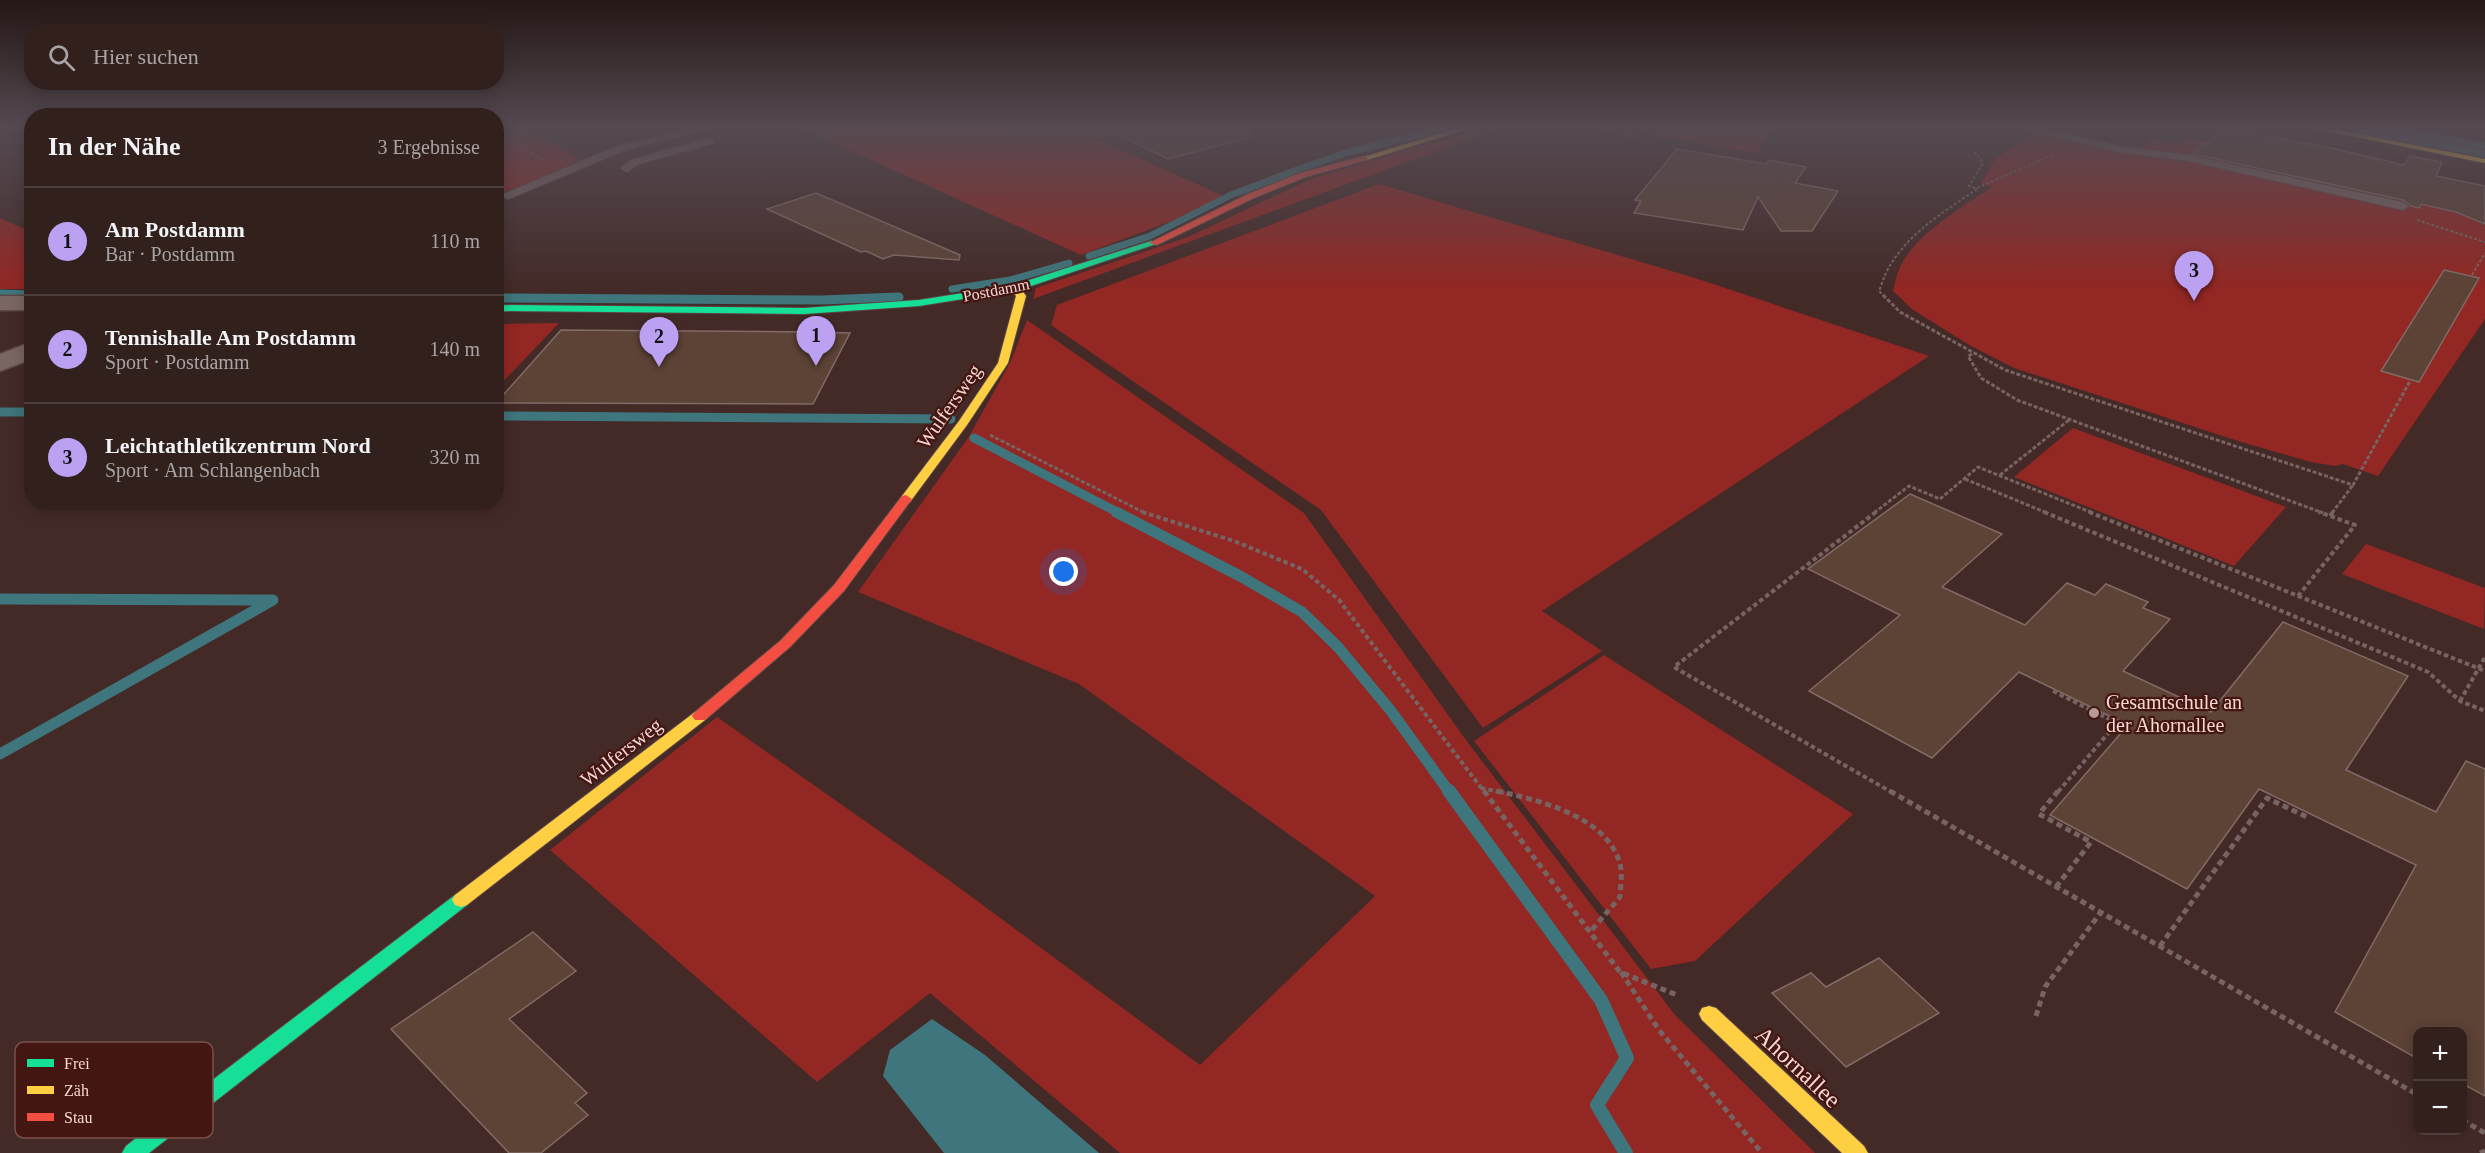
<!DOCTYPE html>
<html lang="de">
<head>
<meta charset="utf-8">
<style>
	body { margin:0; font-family:"Times New Roman",serif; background:#3d2d2a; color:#f1f3f6 }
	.controls { position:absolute; right:18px; bottom:18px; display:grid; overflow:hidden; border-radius:12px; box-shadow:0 3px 15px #0003 }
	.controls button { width:54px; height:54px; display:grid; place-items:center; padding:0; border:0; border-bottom:2px solid #4d3e3b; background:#32201d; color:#f1f3f6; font:30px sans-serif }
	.you { position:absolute; left:1064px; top:572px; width:21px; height:21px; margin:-15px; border:4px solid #fff; border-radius:50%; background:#1a73e8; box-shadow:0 0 0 9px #1a73e833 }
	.badge { display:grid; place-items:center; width:39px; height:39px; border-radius:50%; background:#bca0f2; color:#111; font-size:20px; font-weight:700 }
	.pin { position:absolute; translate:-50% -50px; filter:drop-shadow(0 2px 3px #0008) }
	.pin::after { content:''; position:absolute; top:32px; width:21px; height:18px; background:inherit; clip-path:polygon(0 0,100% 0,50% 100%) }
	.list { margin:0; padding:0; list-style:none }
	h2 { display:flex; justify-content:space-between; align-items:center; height:78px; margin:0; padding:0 24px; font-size:26px }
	h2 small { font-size:20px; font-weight:400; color:#a8a3a4 }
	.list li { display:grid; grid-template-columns:39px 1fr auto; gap:18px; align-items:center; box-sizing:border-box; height:108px; padding:0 24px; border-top:2px solid #4d3e3b }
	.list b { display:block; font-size:22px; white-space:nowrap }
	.list p { margin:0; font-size:20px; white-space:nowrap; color:#a8a3a4 }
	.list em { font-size:20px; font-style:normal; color:#a8a3a4 }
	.icon { flex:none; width:33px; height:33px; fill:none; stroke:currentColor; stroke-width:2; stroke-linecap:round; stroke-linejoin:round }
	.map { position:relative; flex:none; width:2485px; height:1153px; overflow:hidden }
	.search { position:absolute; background:#32201d; box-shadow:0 3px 15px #0003; left:24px; top:24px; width:480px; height:66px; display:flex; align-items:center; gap:15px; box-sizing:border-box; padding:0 21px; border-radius:24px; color:#a8a3a4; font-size:22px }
	.panel { position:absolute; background:#32201d; box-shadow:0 3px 15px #0003; left:24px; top:108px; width:480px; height:402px; border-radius:24px }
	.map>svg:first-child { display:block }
</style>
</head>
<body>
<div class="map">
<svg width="2485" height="1153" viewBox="0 0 2485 1153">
	<rect width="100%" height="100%" fill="#432a27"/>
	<path fill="#922723" d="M497 128H526L582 161 522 186 497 194Z
		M801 128H1136L1097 139 1230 199 1081 255Z
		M1481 128H1500L1033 299 1036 288 1188 237 1313 178Z
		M1599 128H1772L1757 153 1639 133 1632 139Z
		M2042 128C2061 133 2123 152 2140 147 2144 146 2148 142 2151 139L2178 145 2187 138 2475 198 2458 213 2485 224V319L2378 476 2343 464 2335 466 2311 462 2238 441 2014 368 1971 346 1913 310 1893 291C1895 284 1896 276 1899 269 1915 234 1961 208 1992 187L1981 183 1995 159Z
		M2343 128H2404L2485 143V157Z
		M1379 184 1695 278 1929 356 1542 611 1602 651 1483 728 1321 510 1051 325 1057 305Z
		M0 218 31 232V289H0Z
		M1027 320 1304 513 1466 740 1675 1015 1815 1153H1120L930 993 817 1082 550 850 717 717 946 878 1200 1065 1375 896 1079 684 858 592 968 438 1010 363Z
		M559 323 497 388V324Z
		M2073 428 2286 507 2234 566 2014 477Z
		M2366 544 2485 588 2484 629 2342 574Z
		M1604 655 1853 814 1695 961 1651 969 1474 741Z"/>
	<path fill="#3f757c" d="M932 1019 985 1055 1099 1153H944L883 1076 890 1050Z"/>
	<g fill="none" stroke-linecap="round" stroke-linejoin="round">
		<path stroke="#3f757c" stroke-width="7" d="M2351 128 2485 154
			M2391 128 2485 146
			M1089 256 1150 236 1231 195 1302 168 1349 152 1445 128
			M952 289 1010 280 1069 263
			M0 293 32 294"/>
		<path stroke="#3f757c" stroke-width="9" d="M496 298 822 300 899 297
			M0 412H32
			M496 416 951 419
			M974 438 1119 513"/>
		<path stroke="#3f757c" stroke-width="11" d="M1116 512 1240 576 1302 612 1338 647 1391 711 1450 793
			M0 599 273 600 0 754"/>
		<path stroke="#3f757c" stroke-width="14" d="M1449 791 1601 1000 1627 1058 1597 1105 1626 1153"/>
	</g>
	<path fill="#5d4236" stroke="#816b66" stroke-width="1.5" d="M1105 128H1249L1251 137 1168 159Z
		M2225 128 2331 148 2404 165 2410 156 2442 162 2436 176 2485 186V224L2456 212 2421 204 2419 208 2411 206 2403 200 2193 154Z
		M1677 149 1766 164 1769 160 1806 167 1795 183 1838 191 1812 231H1781L1758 197 1743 230 1634 213 1641 201 1635 200Z
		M816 193 960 255 959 260 894 255 883 259 866 251 861 252 767 209Z
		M2444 270 2479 278 2419 382 2381 371Z
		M561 330 812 332 850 333 813 404 496 403Z
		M1910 494 2002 534 1942 587 2025 625 2067 583 2095 595 2106 584 2148 602 2143 608 2170 619 2123 671 2211 712 2283 622 2408 676 2346 770 2436 812 2466 761 2485 769V1096L2463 1084V1032H2418V1059L2335 1012 2416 865 2259 789 2187 889 2050 815 2128 725 2019 672 1932 758 1809 691 1900 615 1808 569Z
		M533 932 576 971 509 1019 587 1093 575 1103 588 1115 541 1153H509L391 1029Z
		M1879 958 1939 1013 1846 1067 1772 993 1811 973 1826 987Z"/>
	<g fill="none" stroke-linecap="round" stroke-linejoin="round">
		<g stroke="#5c4745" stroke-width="2">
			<path id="lane" d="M689 128H707L706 130 623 151 511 198 507 199 501 195 615 147Z
				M2025 128H2044L2119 146 2188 155 2403 202 2409 206 2403 210 2188 161 2119 152 2026 130Z
				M710 138 714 139V143L639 164 627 172 621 168 631 160Z"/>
		</g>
		<g stroke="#5c4745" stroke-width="3">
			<path id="street" d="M0 296H32V310H0Z
				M32 342V359L0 371V354Z"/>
		</g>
		<g stroke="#5c4745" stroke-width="2">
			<path id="fast" d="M1151 241 1159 243 1019 290 919 306 804 314 496 311V305L804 308 919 300 1014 285Z
				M461 893 467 895 470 900 467 905 149 1153H122L126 1146 455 895Z"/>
		</g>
		<g stroke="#5c4745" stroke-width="2">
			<path id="slow" d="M1459 128H1471L1367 160 1360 158Z
				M2312 128H2328L2485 159V163Z
				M1016 285 1019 286 1026 296 1008 363 967 425 910 502H902L900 499 902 496 959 421 998 363 1016 296 1011 288Z
				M700 711 705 712 708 716 705 720 467 905 461 907 455 905 452 900 455 895 695 712Z
				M1709 1006 1716 1008 1864 1146 1868 1153H1842L1702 1020 1699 1014 1702 1008Z"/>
		</g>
		<g stroke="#5c4745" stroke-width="2">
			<path id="jam" d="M1364 156 1368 158 1367 160 1306 177 1254 198 1157 245 1149 243 1248 194 1300 173Z
				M906 495 912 499 844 591 790 647 705 720H695L692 716 695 712 780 641 834 585 902 496Z"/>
		</g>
		<path stroke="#776462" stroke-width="2" stroke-dasharray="3 2" stroke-linecap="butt" d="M496 133 542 159
			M2168 135 2177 128
			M1977 188 2053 155
			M2417 220 2485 242
			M2472 275 2485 253
			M1885 297 1879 291C1882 284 1884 276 1888 269 1907 234 1945 211 1977 189L1969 186 1983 163 1974 151"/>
		<path stroke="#776462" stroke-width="3" stroke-dasharray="4 2" stroke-linecap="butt" d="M1883 295 1900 312 2005 370 2353 485 2410 381
			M1972 354 1968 356 1981 378 2017 400 2323 513
			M990 435 1145 513
			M2000 475 2069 420
			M1965 479 2047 513
			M1874 513 1909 486 1940 499 1978 467 2093 513
			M2332 513 2353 485"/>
		<path stroke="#776462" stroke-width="4" stroke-dasharray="4.5 3" stroke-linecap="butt" d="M1142 512 1234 541 1302 569 1339 600 1485 793
			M1876 512 1674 667 1893 793
			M2044 512 2428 672 2460 701 2485 711
			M2089 512 2485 671
			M2330 516 2333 512
			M2298 596 2355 525 2319 512
			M2053 691 2117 723 2057 793
			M2460 701 2485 657
			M1481 788 1504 793"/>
		<path stroke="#776462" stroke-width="5" stroke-dasharray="6 4" stroke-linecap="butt" d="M1484 791 1620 972 1677 995
			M1497 791C1538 800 1607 816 1620 864 1623 875 1620 887 1620 897L1590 932
			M1890 791 2418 1095
			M2056 887 2091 842 2039 814 2058 791
			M2160 946 2267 798 2309 818
			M1621 972 1659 1030 1762 1153
			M2036 1016 2045 987 2101 912
			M2462 1120 2485 1133
			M2480 1153 2485 1151"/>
		<use href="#lane" fill="#7a6663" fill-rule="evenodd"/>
		<use href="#street" fill="#7a6663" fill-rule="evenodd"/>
		<use href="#fast" fill="#16e098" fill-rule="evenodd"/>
		<use href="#slow" fill="#ffcf43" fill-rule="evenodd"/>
		<use href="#jam" fill="#f24e42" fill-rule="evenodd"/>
	</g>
	<linearGradient id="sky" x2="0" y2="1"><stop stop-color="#251715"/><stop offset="0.44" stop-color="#554a52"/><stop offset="1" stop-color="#554a52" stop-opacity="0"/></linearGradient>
	<rect width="2485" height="289" fill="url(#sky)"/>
	<circle fill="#b79a97" stroke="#431612" stroke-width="2" cx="2094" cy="713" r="6"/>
	<g text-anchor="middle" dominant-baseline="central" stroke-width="4.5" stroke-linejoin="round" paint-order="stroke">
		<g font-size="16" fill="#f6d7d3" stroke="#431612">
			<text transform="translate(996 290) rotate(-11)">Postdamm</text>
		</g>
		<g font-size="20" fill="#f6d7d3" stroke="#431612">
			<text transform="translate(949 406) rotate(-55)">Wulfersweg</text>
			<text transform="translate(621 752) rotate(-38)">Wulfersweg</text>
		</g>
		<g font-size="20" fill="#f6d7d3" stroke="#431612" text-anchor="start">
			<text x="2106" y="702">Gesamtschule an<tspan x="2106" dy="23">der Ahornallee</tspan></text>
		</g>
		<g font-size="24" fill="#f6d7d3" stroke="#431612">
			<text transform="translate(1798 1067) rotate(43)">Ahornallee</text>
		</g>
	</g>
	<rect x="15" y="1042" width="198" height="96" rx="9" fill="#431612" stroke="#79504c" stroke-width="1.5"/>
	<rect x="27" y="1059" width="27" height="8" fill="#16e098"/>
	<rect x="27" y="1086" width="27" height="8" fill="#ffcf43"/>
	<rect x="27" y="1113" width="27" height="8" fill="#f24e42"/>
	<g font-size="16" fill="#f6d7d3">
		<text x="64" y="1069">Frei</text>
		<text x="64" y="1096">Zäh</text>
		<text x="64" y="1123">Stau</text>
	</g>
</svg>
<div class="controls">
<button>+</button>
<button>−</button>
</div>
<div class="you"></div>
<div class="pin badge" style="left:816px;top:366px">1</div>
<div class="pin badge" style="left:659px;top:367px">2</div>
<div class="pin badge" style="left:2194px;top:301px">3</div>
<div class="search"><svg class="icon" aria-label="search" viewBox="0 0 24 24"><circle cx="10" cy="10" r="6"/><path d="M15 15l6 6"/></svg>Hier suchen</div>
<section class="panel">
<h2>In der Nähe<small>3 Ergebnisse</small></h2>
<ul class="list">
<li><span class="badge">1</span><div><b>Am Postdamm</b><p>Bar · Postdamm</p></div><em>110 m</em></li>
<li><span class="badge">2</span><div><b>Tennishalle Am Postdamm</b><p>Sport · Postdamm</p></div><em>140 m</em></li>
<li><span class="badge">3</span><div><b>Leichtathletikzentrum Nord</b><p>Sport · Am Schlangenbach</p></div><em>320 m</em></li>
</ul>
</section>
</div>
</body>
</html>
